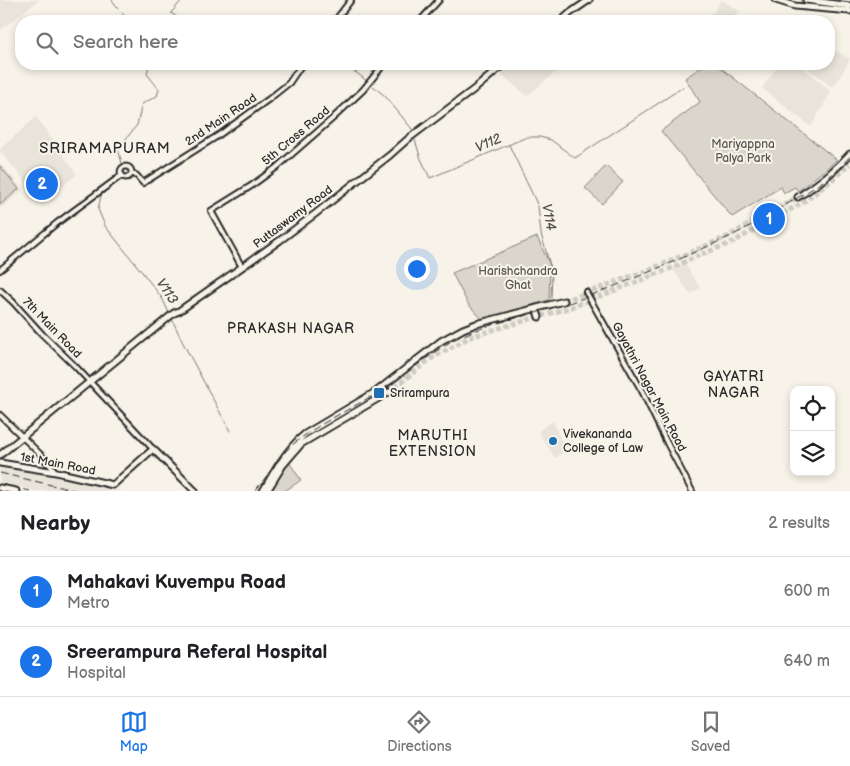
<!DOCTYPE html>
<html lang="en">
<head>
<meta charset="utf-8">
<style>
	body { margin:0; font-family:"Balsamiq Sans",sans-serif; background:#f2f2f2; color:#202124 }
	.controls { position:absolute; right:15px; bottom:15px; display:grid; overflow:hidden; border-radius:10px; box-shadow:0 2px 8px #0003 }
	.controls button { width:45px; height:45px; display:grid; place-items:center; padding:0; border:0; border-bottom:1px solid #e0e0e0; background:#fff; color:#202124; font:25px sans-serif }
	.you { position:absolute; left:416px; top:268px; width:18px; height:18px; margin:-12px; border:4px solid #fff; border-radius:50%; background:#1a73e8; box-shadow:0 0 0 8px #1a73e833 }
	.badge { display:grid; place-items:center; width:32px; height:32px; border-radius:50%; background:#1a73e8; color:#fff; font-size:16px; font-weight:700 }
	.pin { position:absolute; translate:-50% -50%; border:2px solid #fff; box-shadow:0 1px 5px #0006 }
	.list { margin:0; padding:0; list-style:none }
	h2 { display:flex; justify-content:space-between; align-items:center; height:65px; margin:0; padding:0 20px; font-size:21px }
	h2 small { font-size:16px; font-weight:400; color:#757577 }
	.list li { display:grid; grid-template-columns:32px 1fr auto; gap:15px; align-items:center; box-sizing:border-box; height:70px; padding:0 20px; border-top:1px solid #e0e0e0 }
	.list b { display:block; font-size:19px; white-space:nowrap }
	.list p { margin:0; font-size:16px; white-space:nowrap; color:#757577 }
	.list em { font-size:16px; font-style:normal; color:#757577 }
	.icon { flex:none; width:28px; height:28px; fill:none; stroke:currentColor; stroke-width:2; stroke-linecap:round; stroke-linejoin:round }
	.map { position:relative; flex:none; width:850px; height:491px; overflow:hidden }
	.search { position:absolute; background:#fff; box-shadow:0 2px 8px #0003; left:15px; right:15px; top:15px; height:55px; display:flex; align-items:center; gap:12px; box-sizing:border-box; padding:0 18px; border-radius:20px; color:#757577; font-size:19px }
	.sheet { height:205px; background:#fff }
	nav { display:flex; justify-content:space-around; align-items:center; box-sizing:border-box; height:70px; border-top:1px solid #e0e0e0; background:#fff; font-size:14px; color:#757577 }
	nav a { display:grid; justify-items:center; gap:2px }
	nav .on { color:#1a73e8 }
	.map>svg:first-child { display:block }
</style>
</head>
<body>
<div class="map">
<svg width="850" height="491" viewBox="0 0 850 491">
	<rect width="100%" height="100%" fill="#f7f3e8"/>
	<filter id="ink" filterUnits="userSpaceOnUse"><feTurbulence type="fractalNoise" baseFrequency=".02" numOctaves="2"/><feDisplacementMap in="SourceGraphic" scale="10" xChannelSelector="R" yChannelSelector="G"/><feConvolveMatrix kernelMatrix="1 2 1 2 8 2 1 2 1" color-interpolation-filters="sRGB"/></filter>
	<g filter="url(#ink)">
		<path fill="#e8e4da" d="M0 0H39L0 30Z
			M721 0 740 11 728 21H708Z
			M829 47 850 59 833 88 809 69 813 64H829Z
			M510 64H568L556 72 527 96 499 72Z
			M779 64H800L831 92 811 127 762 88Z
			M36 117 77 174 43 203 0 151V149Z
			M0 163 23 190 0 209Z
			M685 264 700 288 690 294 672 268Z
			M553 421 565 451 555 458 538 431Z
			M0 469 17 470 104 486 122 491H35L0 482Z"/>
		<path fill="#dad6cc" stroke="#82807c" d="M706 64H716L837 160 798 191 795 187 784 193 781 187 732 217 661 131 700 102 685 78Z
			M0 166 19 189 0 205Z
			M606 166 623 182 602 204 585 188Z
			M537 237 550 265 549 300 483 320 468 304 452 273Z
			M289 462 301 480 285 491H270Z"/>
		<g fill="none" stroke-linecap="round" stroke-linejoin="round">
			<path stroke="#7a7874" stroke-width="1" d="M112 0 118 8
				M122 13 127 19
				M177 17 171 13 182 0
				M181 19 184 21
				M336 64 357 73 385 96 412 129 413 133
				M414 137 421 159 430 178 527 137H540L551 140 575 158 683 87
				M509 145 538 206 541 234 552 272 551 298
				M123 167 118 149 137 125 142 104 157 96 159 89 147 74 149 65 148 64
				M114 183 101 196 98 209 105 226 142 272 162 298 170 315
				M172 319 182 341 230 431"/>
			<path stroke="#cecbc2" stroke-width="5" stroke-dasharray="5 2.5" stroke-linecap="butt" d="M564 301 651 269 727 237 798 197
				M389 392 429 360 468 338 489 331 569 308 665 271 702 254 731 243 802 203 826 185 850 164"/>
			<g stroke="#2b2b2b" stroke-width="8">
				<path id="minor" d="M335 21 351 0
					M420 21 439 0
					M120.5 172a5.5 5.5 0 1 1 11 0a5.5 5.5 0 1 1-11 0Z
					M132 173 137 176 143 183 219 135 269 99 289 83 302 64
					M242 267 211 211 251 186 277 167 332 119 363 90 384 64
					M0 270 57 223 122 175
					M0 290 13 302 43 335 75 366 153 449
					M586 292 642 391 667 443 692 491
					M0 415 41 455 56 472"/>
			</g>
			<g stroke="#2b2b2b" stroke-width="9">
				<path id="major" d="M776 0 795 6 850 11
					M806 0 850 6
					M561 21 570 13 589 0
					M798 197C817 185 835 171 850 154
					M536 308 539 317
					M0 455 174 313 179 311 279 241 315 214 390 155 408 139 477 87 504 64
					M0 463 56 472 113 485 153 449 195 491
					M0 488 16 491
					M263 491C275 470 287 449 305 434L377 391 441 341 463 329 476 324 564 301
					M267 491 283 465 301 444 389 392"/>
			</g>
			<use href="#minor" stroke="#f7f3e8" stroke-width="4"/>
			<use href="#major" stroke="#f7f3e8" stroke-width="5"/>
			<path stroke="#2b2b2b" stroke-width="1" stroke-dasharray="8 4" stroke-linecap="butt" d="M0 473 77 491
				M0 484 30 491
				M255 491 286 451C306 430 345 412 370 397 399 380 425 358 453 340 490 322 530 316 569 303 607 290 645 274 682 258 700 249 719 242 737 233 751 226 764 217 777 210 802 195 832 179 850 156"/>
		</g>
	</g>
	<g fill="#1f6fb2" stroke="#f7f3e8" stroke-width="2">
		<rect x="373" y="387" width="12" height="12" rx="2.5"/>
		<circle cx="553" cy="441" r="5"/>
	</g>
	<g text-anchor="middle" dominant-baseline="central" stroke-width="4" stroke-linejoin="round" paint-order="stroke">
		<g font-size="12" fill="#2b2b2b" stroke="#f7f3e8">
			<text transform="translate(221 120) rotate(-34)">2nd Main Road</text>
			<text transform="translate(296 136) rotate(-40)">5th Cross Road</text>
			<text transform="translate(293 217) rotate(-37)">Puttaswamy Road</text>
			<text transform="translate(52 328) rotate(46)">7th Main Road</text>
			<text transform="translate(649 387) rotate(62)">Gayathri Nagar Main Road</text>
			<text transform="translate(58 464) rotate(11)">1st Main Road</text>
		</g>
		<g font-size="12" fill="#575653" stroke="#f7f3e8">
			<text x="743" y="144">Mariyappna<tspan x="743" dy="14">Palya Park</tspan></text>
			<text x="518" y="271">Harishchandra<tspan x="518" dy="14">Ghat</tspan></text>
		</g>
		<g font-size="12" fill="#2b2b2b" stroke="#f7f3e8" text-anchor="start">
			<text x="390" y="393">Srirampura</text>
			<text x="563" y="434">Vivekananda<tspan x="563" dy="14">College of Law</tspan></text>
		</g>
		<g font-size="14" font-style="italic" fill="#53524f" stroke="#f7f3e8">
			<text transform="translate(488 143) rotate(-23)">V112</text>
			<text transform="translate(549 217) rotate(79)">V114</text>
			<text transform="translate(167 291) rotate(56)">V113</text>
		</g>
		<g font-size="14" letter-spacing="1" fill="#2b2b2b" stroke="#f7f3e8">
			<text x="291" y="328">PRAKASH NAGAR</text>
			<text x="734" y="376">GAYATRI<tspan x="734" dy="16">NAGAR</tspan></text>
			<text x="433" y="435">MARUTHI<tspan x="433" dy="16">EXTENSION</tspan></text>
		</g>
		<g font-size="15" letter-spacing="1" fill="#2b2b2b" stroke="#f7f3e8">
			<text x="105" y="148">SRIRAMAPURAM</text>
		</g>
	</g>
</svg>
<div class="controls">
<button><svg class="icon" aria-label="locate" viewBox="0 0 24 24"><circle cx="12" cy="12" r="6"/><path d="M12 2v4M12 18v4M2 12h4M18 12h4"/></svg></button>
<button><svg class="icon" aria-label="layers" viewBox="0 0 24 24"><path d="M12 4l9 5-9 5-9-5zM3 14l9 5 9-5"/></svg></button>
</div>
<div class="you"></div>
<div class="pin badge" style="left:769px;top:219px">1</div>
<div class="pin badge" style="left:42px;top:184px">2</div>
<div class="search"><svg class="icon" aria-label="search" viewBox="0 0 24 24"><circle cx="10" cy="10" r="6"/><path d="M15 15l6 6"/></svg>Search here</div>
</div>
<section class="sheet">
<h2>Nearby<small>2 results</small></h2>
<ul class="list">
<li><span class="badge">1</span><div><b>Mahakavi Kuvempu Road</b><p>Metro</p></div><em>600 m</em></li>
<li><span class="badge">2</span><div><b>Sreerampura Referal Hospital</b><p>Hospital</p></div><em>640 m</em></li>
</ul>
</section>
<nav>
<a class="on"><svg class="icon" aria-label="map" viewBox="0 0 24 24"><path d="M3 6l6-2 6 2 6-2v14l-6 2-6-2-6 2zM9 4v14M15 6v14"/></svg>Map</a>
<a><svg class="icon" aria-label="directions" viewBox="0 0 24 24"><path d="M12 3l9 9-9 9-9-9zM9 14v-3h6M13 9l2 2-2 2"/></svg>Directions</a>
<a><svg class="icon" aria-label="saved" viewBox="0 0 24 24"><path d="M7 4h10v16l-5-4-5 4z"/></svg>Saved</a>
</nav>
</body>
</html>
